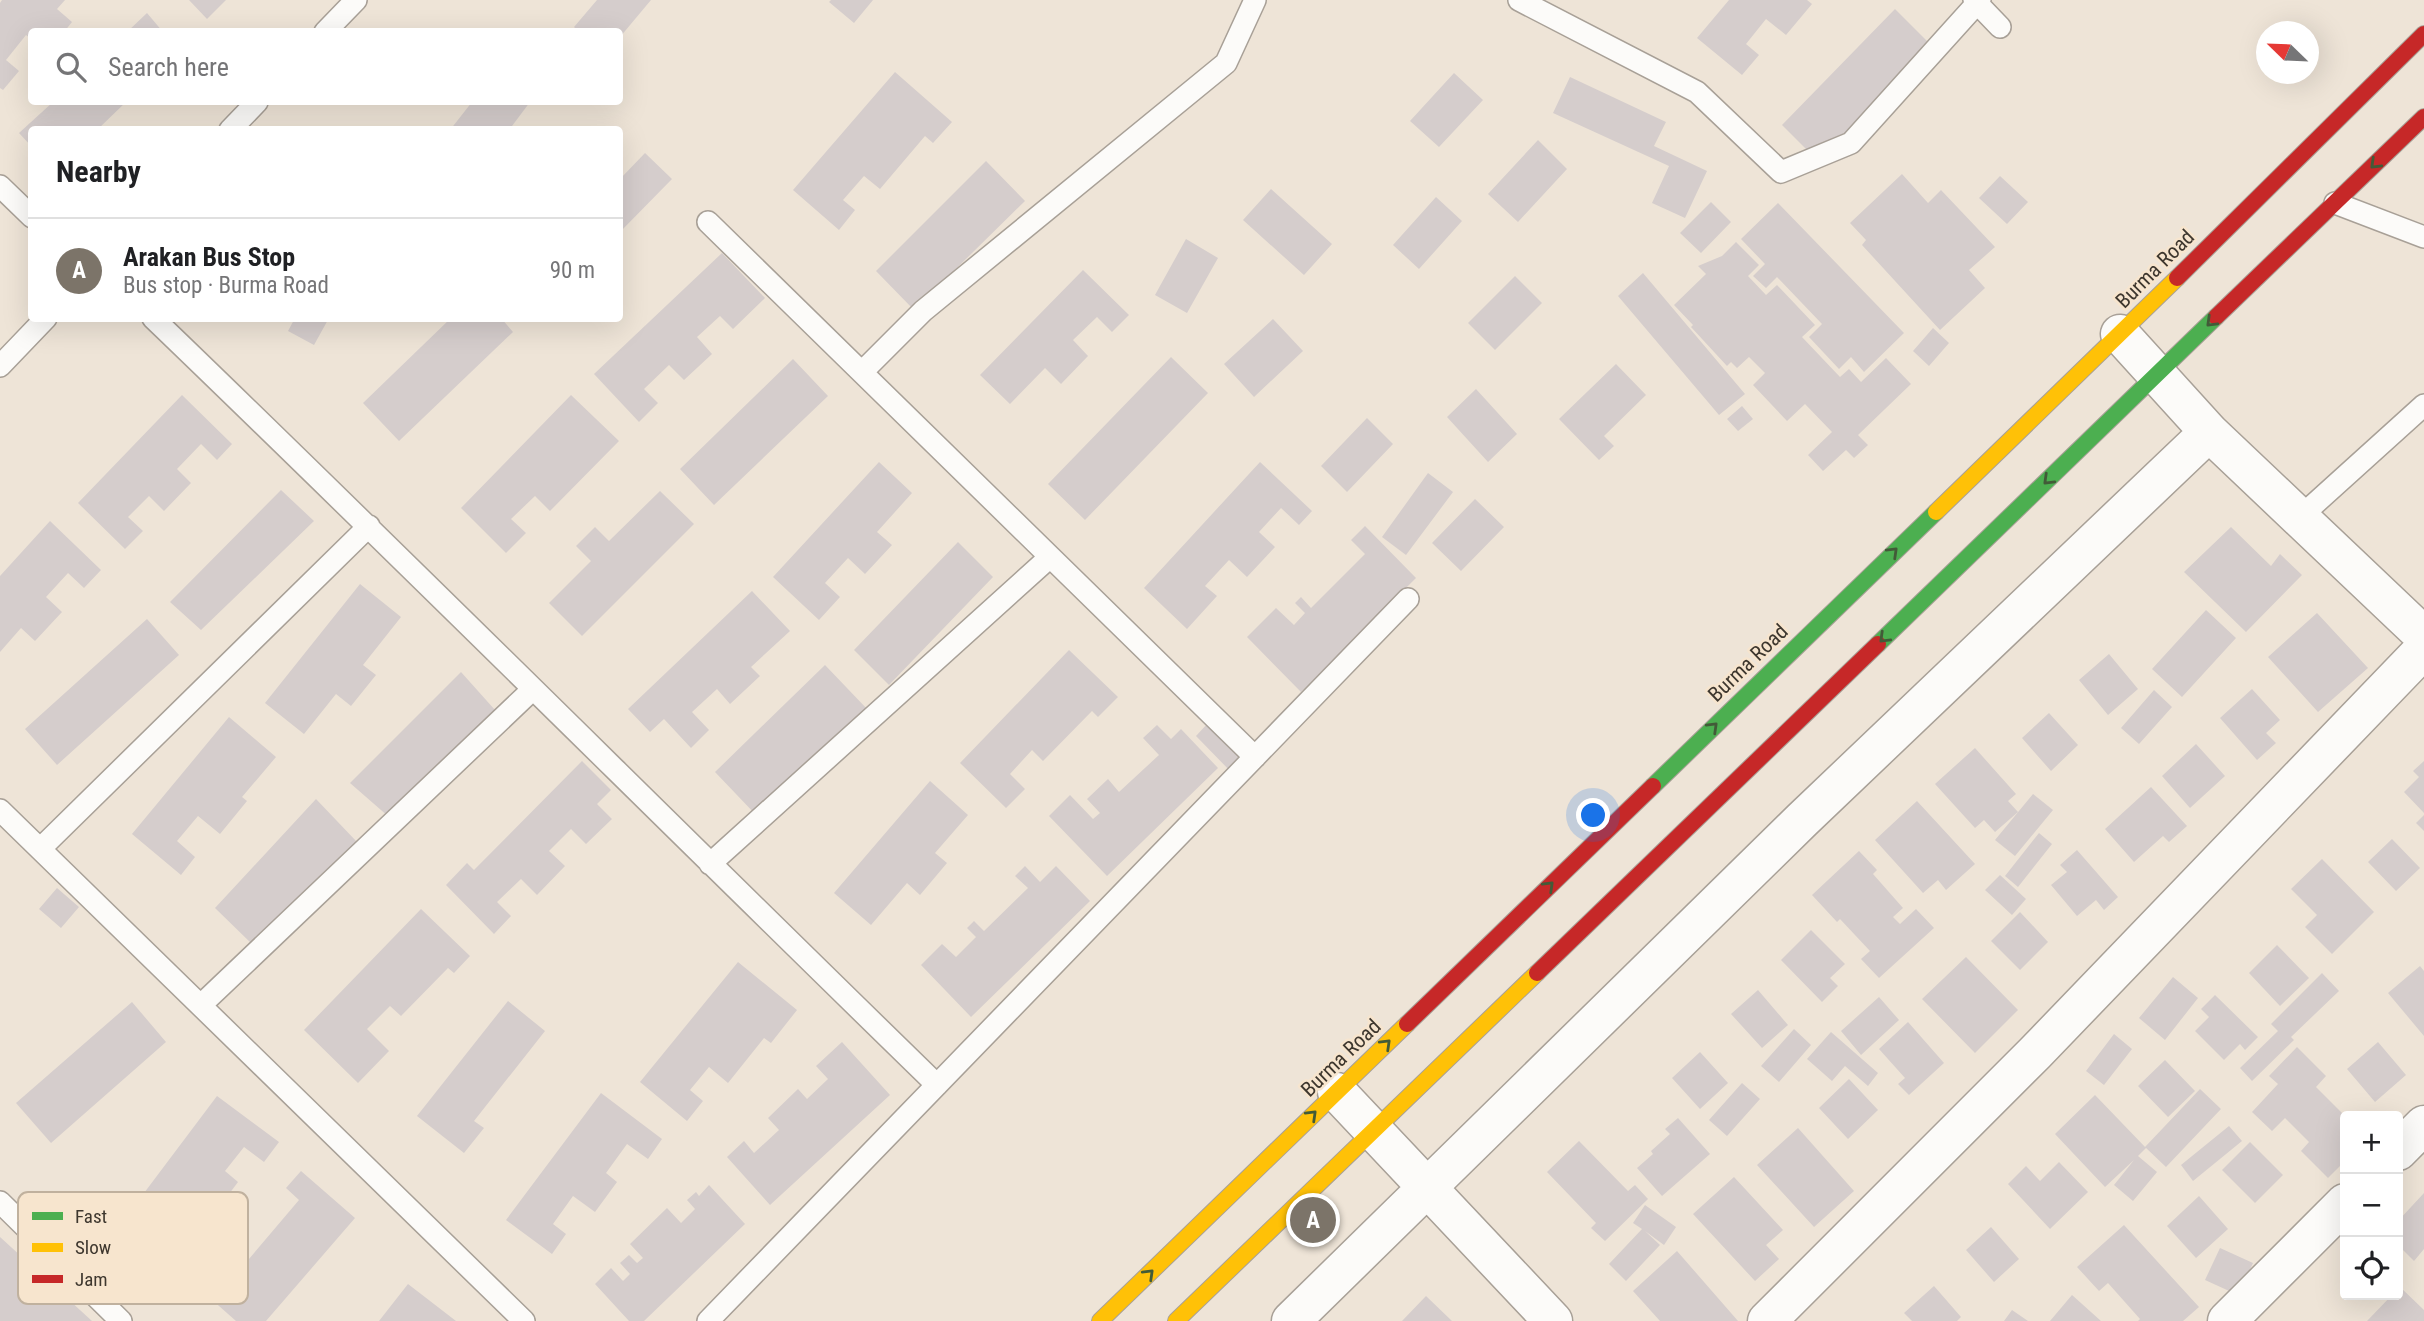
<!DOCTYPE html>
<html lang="en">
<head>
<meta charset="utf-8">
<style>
	body { margin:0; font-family:"Roboto Condensed",sans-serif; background:#f2f2f2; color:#202124 }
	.controls { position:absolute; right:21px; bottom:21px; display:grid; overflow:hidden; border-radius:7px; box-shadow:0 7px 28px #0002 }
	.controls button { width:63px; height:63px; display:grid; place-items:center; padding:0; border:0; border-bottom:2px solid #e0e0e0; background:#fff; color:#202124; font:35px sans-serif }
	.compass { position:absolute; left:2256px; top:21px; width:63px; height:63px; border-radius:50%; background:#fff; box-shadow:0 7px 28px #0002; rotate:293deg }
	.you { position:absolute; left:1594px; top:816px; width:24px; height:24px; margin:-18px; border:5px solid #fff; border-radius:50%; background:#1a73e8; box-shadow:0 0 0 10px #1a73e833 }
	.badge { display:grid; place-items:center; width:46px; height:46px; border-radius:50%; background:#7c7469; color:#fff; font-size:23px; font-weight:700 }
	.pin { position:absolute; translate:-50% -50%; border:4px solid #fff; box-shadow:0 2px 7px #0006 }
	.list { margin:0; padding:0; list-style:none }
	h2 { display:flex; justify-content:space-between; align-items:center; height:91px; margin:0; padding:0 28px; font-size:30px }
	h2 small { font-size:23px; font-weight:400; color:#757577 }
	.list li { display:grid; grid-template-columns:46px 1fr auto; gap:21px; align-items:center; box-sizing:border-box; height:105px; padding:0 28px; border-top:2px solid #e0e0e0 }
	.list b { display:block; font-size:26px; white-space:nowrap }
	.list p { margin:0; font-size:23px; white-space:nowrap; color:#757577 }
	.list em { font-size:23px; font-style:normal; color:#757577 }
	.icon { flex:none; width:38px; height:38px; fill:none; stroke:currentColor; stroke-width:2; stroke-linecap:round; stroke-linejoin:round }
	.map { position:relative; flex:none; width:2424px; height:1321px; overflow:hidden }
	.search { position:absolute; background:#fff; box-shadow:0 7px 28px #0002; left:28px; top:28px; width:595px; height:77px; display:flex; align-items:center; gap:18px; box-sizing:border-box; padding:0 24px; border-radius:7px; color:#757577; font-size:26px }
	.panel { position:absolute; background:#fff; box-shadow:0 7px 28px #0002; left:28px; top:126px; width:595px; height:196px; border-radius:7px }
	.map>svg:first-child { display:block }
</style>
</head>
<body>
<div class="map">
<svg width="2424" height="1321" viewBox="0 0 2424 1321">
	<rect width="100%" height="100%" fill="#eee4d7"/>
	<path fill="#d5cdcc" d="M2 0H65L57 9 72 22 64 32H32V40L26 35 6 60 19 71 3 90 0 88V3Z
		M189 0H226L207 19Z
		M597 0H651L620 37V32H579L574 27Z
		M831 0H873L854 23 829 2Z
		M1729 0H1807L1812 4 1786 35 1766 19 1746 44 1759 55 1742 75 1697 38Z
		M1895 9 1932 46 1818 161 1782 125Z
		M147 13 163 32H127Z
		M895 72 952 122 933 143 925 136 880 189 864 176 843 200 855 210 839 230 793 190Z
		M1454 73 1483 100 1439 147 1410 121Z
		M1570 77 1666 122 1654 146 1707 171 1685 218 1652 203 1669 166 1553 113Z
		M53 102H126L97 130H32V147L19 133Z
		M472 102H530L509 130H450Z
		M1538 140 1567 169 1518 222 1488 194Z
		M645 153 672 179 620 232V179Z
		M986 161 1025 201 914 310 876 271Z
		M1902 174 1928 203 1941 190 1995 247 1969 270 1985 288 1940 330 1862 245 1866 240 1850 223Z
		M2000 176 2028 202 2007 224 1979 198Z
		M1271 189 1332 244 1304 275 1243 220Z
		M1436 197 1462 221 1419 269 1393 245Z
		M1711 202 1731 222 1701 253 1680 233Z
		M1778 203 1904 333 1864 372 1851 357 1839 369 1809 337 1822 324 1777 277 1766 288 1753 276 1765 264 1741 239Z
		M1186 239 1218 258 1187 313 1155 295Z
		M1736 242 1759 265 1748 276 1766 295 1777 285 1815 325 1802 337 1840 377 1849 369 1861 382 1886 358 1911 384 1858 435 1868 445 1854 458 1846 450 1823 471 1808 455 1832 432 1805 404 1787 421 1753 385 1765 373 1749 357 1737 368 1731 362 1727 366 1691 327 1693 325 1674 305 1706 274 1698 266 1722 256Z
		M722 253 765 298 733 329 720 316 697 337 712 354 684 380 669 365 644 389 658 403 639 422 594 374Z
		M1083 270 1129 315 1112 332 1097 317 1073 340 1088 356 1061 384 1045 368 1010 404 980 375Z
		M1643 273 1745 394 1719 415 1618 296Z
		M1515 276 1542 303 1495 350 1468 323Z
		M295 318H329L314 345 288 331Z
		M451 318H501L513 332 399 441 363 403Z
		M1273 319 1303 351 1254 397 1224 364Z
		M1933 328 1949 343 1929 366 1913 351Z
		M1171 357 1208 393 1085 520 1048 484Z
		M793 359 828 396 714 505 680 469Z
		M1616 364 1646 395 1604 436 1614 446 1599 460 1559 419Z
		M1476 389 1517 434 1488 462 1447 417Z
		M182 395 232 444 217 460 201 444 177 469 191 483 164 511 149 496 128 517 143 531 125 549 78 503Z
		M571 395 619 441 550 511 535 496 511 519 526 533 506 553 461 508Z
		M1742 406 1753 419 1738 431 1727 419Z
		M1367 418 1393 444 1347 492 1321 466Z
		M879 462 912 493 877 532 892 545 865 574 848 558 825 583 840 597 819 620 773 577Z
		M1260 462 1312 511 1299 525 1281 508 1259 532 1275 547 1247 577 1229 560 1205 586 1217 596 1187 629 1144 588Z
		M1428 473 1453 492 1406 555 1382 537Z
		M281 490 314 521 201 630 170 602Z
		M660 491 694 524 582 636 549 603 591 561 576 546 595 527 609 541Z
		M1475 499 1504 527 1461 571 1432 543Z
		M50 521 101 570 84 588 68 573 46 597 62 612 35 641 21 628 0 652V576Z
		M1365 526 1416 578 1301 692 1247 637 1276 608 1294 625 1305 613 1295 603 1301 597 1311 608 1365 554 1351 540Z
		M2231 527 2271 566 2280 554 2302 575 2246 632 2184 572Z
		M958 542 993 577 889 685 854 650Z
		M360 584 401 617 363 665 376 675 351 706 336 694 304 734 265 703Z
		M752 591 790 631 751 667 760 676 730 704 717 689 692 712 709 730 691 748 664 719 650 732 628 709Z
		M2206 610 2236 638 2182 697 2152 669Z
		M2317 613 2368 668 2318 712 2268 657Z
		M147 619 179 655 57 765 25 729Z
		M1069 650 1118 697 1098 717 1092 711 1043 761 1032 750 1010 774 1025 789 1006 808 960 763Z
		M2109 654 2138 689 2108 715 2079 680Z
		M825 665 868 710 757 816 715 772Z
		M461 672 495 710 389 817 350 783Z
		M2252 689 2280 720 2266 733 2276 743 2257 760 2220 718Z
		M2154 690 2172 707 2139 744 2121 728Z
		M2049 713 2078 745 2051 771 2022 738Z
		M229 717 276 757 242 797 247 801 220 834 198 816 177 841 195 857 181 875 132 834Z
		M1208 723 1248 764 1235 776 1196 736Z
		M1157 725 1171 739 1181 729 1218 768 1107 876 1049 816 1070 795 1093 819 1100 813 1087 799 1108 779 1119 792 1159 755 1143 738Z
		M2196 744 2225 776 2190 808 2162 776Z
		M1975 748 2016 794 2008 801 2018 812 1995 832 1984 820 1975 828 1935 784Z
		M582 761 611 790 597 804 612 819 586 844 571 829 549 851 565 866 537 895 521 879 497 902 511 916 494 934 446 885 467 863 474 870Z
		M2424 761V813L2404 792 2419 777 2413 771Z
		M930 781 968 815 935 853 947 863 920 895 907 883 871 925 834 893Z
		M2151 787 2187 826 2169 842 2163 836 2134 862 2105 829Z
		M2033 794 2053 810 2015 856 1995 840Z
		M316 799 357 842 253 945 215 908Z
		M1917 801 1975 864 1946 890 1938 880 1923 893 1875 840Z
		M2424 815V831L2416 823Z
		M2039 833 2052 844 2018 887 2005 876Z
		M2392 839 2420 868 2396 891 2368 862Z
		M2077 850 2118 897 2104 910 2096 900 2077 916 2051 885 2067 872 2060 865Z
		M1859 851 1877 870 1873 874 1903 908 1893 917 1900 924 1916 909 1934 928 1879 978 1861 959 1870 951 1840 919 1837 922 1812 895Z
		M2322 859 2374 912 2332 954 2305 927 2317 915 2291 889Z
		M1025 866 1040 882 1056 866 1090 901 971 1017 921 965 942 944 956 957 976 937 967 928 974 921 984 931 1028 888 1015 876Z
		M2000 875 2026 899 2012 915 1985 890Z
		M57 888 79 907 61 928 39 909Z
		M421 909 470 956 454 973 448 968 401 1016 390 1006 367 1029 389 1051 358 1083 304 1030Z
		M2020 912 2048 942 2020 970 1991 941Z
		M1811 930 1845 964 1830 978 1838 986 1822 1002 1781 960Z
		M2277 945 2309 978 2280 1006 2249 973Z
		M1966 957 2018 1010 1975 1053 1922 999Z
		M738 962 797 1010 771 1043 764 1038 728 1083 709 1067 690 1090 703 1101 687 1121 640 1082Z
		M2420 966 2424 971V1036L2388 993Z
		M2322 973 2339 991 2291 1037 2294 1040 2252 1081 2240 1068 2278 1031 2271 1024Z
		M2173 977 2198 998 2165 1040 2139 1018Z
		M1758 990 1788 1025 1762 1048 1731 1014Z
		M2215 995 2258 1037 2245 1050 2240 1044 2224 1060 2195 1031 2209 1017 2201 1009Z
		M1879 997 1899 1020 1861 1055 1841 1031Z
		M508 1001 545 1031 474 1121 484 1128 464 1153 417 1116Z
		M132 1002 166 1042 51 1143 16 1103Z
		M1908 1022 1944 1063 1909 1095 1898 1084 1905 1078 1879 1049Z
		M1794 1029 1811 1045 1779 1082 1761 1066Z
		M1831 1032 1878 1073 1868 1086 1845 1066 1832 1081 1807 1059Z
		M2114 1034 2132 1049 2104 1085 2086 1071Z
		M842 1042 890 1095 770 1205 727 1157 744 1141 754 1153 779 1130 768 1118 798 1089 807 1099 828 1079 816 1066Z
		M2378 1042 2406 1075 2375 1102 2347 1069Z
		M2297 1047 2326 1076 2316 1087 2345 1116V1161L2328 1178 2301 1151 2309 1142 2285 1118 2272 1131 2252 1112 2278 1084 2269 1076Z
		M1700 1052 1728 1083 1700 1109 1672 1078Z
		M2165 1060 2195 1091 2168 1117 2138 1086Z
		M1849 1079 1878 1110 1848 1139 1819 1108Z
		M1742 1083 1760 1099 1727 1136 1709 1120Z
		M2200 1089 2221 1109 2166 1167 2145 1147Z
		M601 1093 662 1139 648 1159 627 1144 606 1173 617 1182 595 1212 573 1196 553 1224 566 1234 552 1254 506 1220Z
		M2095 1095 2146 1148 2138 1156 2157 1172 2133 1201 2114 1185 2134 1160 2105 1187 2055 1134Z
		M217 1096 279 1142 264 1162 244 1147 225 1171 238 1182 214 1214 196 1200 163 1245 126 1217Z
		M1678 1118 1710 1154 1662 1196 1637 1168 1653 1154 1651 1151 1670 1134 1665 1129Z
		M2229 1126 2242 1141 2193 1181 2181 1165Z
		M1798 1128 1854 1191 1814 1227 1757 1165Z
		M1579 1141 1628 1191 1635 1185 1648 1199 1605 1241 1591 1228 1596 1223 1547 1172Z
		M2250 1142 2283 1175 2255 1203 2222 1170Z
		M2059 1162 2088 1192 2050 1229 2008 1184 2026 1166 2040 1181Z
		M301 1171 355 1218 266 1321H236L193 1283 216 1255 237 1273 299 1200 286 1188Z
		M1734 1177 1783 1230 1766 1245 1779 1259 1755 1281 1693 1214Z
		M709 1185 745 1224 644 1321H629L595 1284 611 1268 623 1281 630 1274 620 1263 629 1255 637 1263 643 1258 630 1244 667 1208 681 1223 695 1209 687 1200 696 1192 699 1196Z
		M2424 1193V1249L2414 1261 2398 1245V1221Z
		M2199 1196 2228 1229 2196 1258 2167 1226Z
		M1645 1205 1676 1227 1664 1245 1645 1231 1660 1245 1626 1281 1609 1264 1642 1229 1633 1223Z
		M2124 1225 2199 1307 2183 1321H2138L2140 1319 2108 1283 2099 1291 2077 1267Z
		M1991 1227 2019 1259 1994 1282 1966 1250Z
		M0 1237 92 1321H0Z
		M2220 1248 2253 1263 2238 1295 2205 1280Z
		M1677 1251 1738 1321H1660L1633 1291Z
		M408 1284 456 1321H379Z
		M1934 1286 1961 1317 1957 1321H1912L1904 1313Z
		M2399 1286 2424 1310V1321H2367L2392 1295H2398Z
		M2072 1295 2101 1321H2050Z
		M1426 1296 1452 1321H1402Z
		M2012 1310 2028 1321H2004Z"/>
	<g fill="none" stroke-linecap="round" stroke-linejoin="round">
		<g stroke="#a8a097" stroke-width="24">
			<path id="lane" d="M1519 0 1697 92 1781 172 1851 143 1980 0
				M1974 0 2000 27
				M325 32 356 0
				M230 130 257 102
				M0 186 32 217
				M2335 203 2424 237
				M708 222 1255 757
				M153 318C417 572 675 830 937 1085
				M0 366 46 318
				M862 372 923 311 1226 63 1255 0
				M2299 518 2424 405
				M0 810 524 1321
				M40 849 369 526
				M710 864 1050 557
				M201 1005 532 690
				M0 1202 121 1321
				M708 1321 1408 599"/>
		</g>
		<g stroke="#a8a097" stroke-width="41">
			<path id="street" d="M2120 334 2209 432 2424 636
				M1337 1092 1553 1321
				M2398 1151 2424 1125
				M1291 1321 1802 820 2209 432
				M1767 1321 2035 1053 2424 649
				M2227 1321 2345 1203"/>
		</g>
		<g stroke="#a8a097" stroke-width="18">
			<path id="fast" d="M1878 644 2216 317
				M1653 786 1936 512"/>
		</g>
		<g stroke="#a8a097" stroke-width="18">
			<path id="slow" d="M1936 512 2177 278
				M1100 1321 1407 1024
				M1176 1321 1537 973"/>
		</g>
		<g stroke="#a8a097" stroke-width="18">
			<path id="jam" d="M2177 278 2424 34
				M2216 317 2424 117
				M1537 973 1878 644
				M1407 1024 1653 786"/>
		</g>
		<use href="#lane" stroke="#fcfbf9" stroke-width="21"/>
		<use href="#street" stroke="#fcfbf9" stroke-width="38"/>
		<use href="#fast" stroke="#4caf50" stroke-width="16"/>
		<use href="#slow" stroke="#ffc107" stroke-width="16"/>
		<use href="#jam" stroke="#c62828" stroke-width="16"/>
	</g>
	<defs><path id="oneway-chevron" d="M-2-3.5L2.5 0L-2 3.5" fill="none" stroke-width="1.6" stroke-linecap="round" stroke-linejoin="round" transform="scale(1.75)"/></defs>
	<g stroke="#425b38">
		<use href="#oneway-chevron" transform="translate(2375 164) rotate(136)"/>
		<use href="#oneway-chevron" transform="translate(2211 322) rotate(136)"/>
		<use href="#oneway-chevron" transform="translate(2048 480) rotate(136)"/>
		<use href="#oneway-chevron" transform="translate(1893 552) rotate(-44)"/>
		<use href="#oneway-chevron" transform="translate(1884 638) rotate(136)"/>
		<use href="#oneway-chevron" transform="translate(1713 727) rotate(-44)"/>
		<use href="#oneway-chevron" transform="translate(1549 886) rotate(-44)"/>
		<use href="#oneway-chevron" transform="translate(1386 1044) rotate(-44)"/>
		<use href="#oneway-chevron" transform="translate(1312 1115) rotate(-44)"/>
		<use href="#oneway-chevron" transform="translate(1149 1274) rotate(-44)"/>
	</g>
	<g text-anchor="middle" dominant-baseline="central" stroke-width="5" stroke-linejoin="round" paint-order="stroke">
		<g font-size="21" fill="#3e372e" stroke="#f7e5ce">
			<text transform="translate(2155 269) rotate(-45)">Burma Road</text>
			<text transform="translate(1748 663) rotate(-44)">Burma Road</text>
			<text transform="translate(1341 1058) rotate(-44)">Burma Road</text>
		</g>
	</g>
	<rect x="18" y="1192" width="230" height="112" rx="10" fill="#f7e5ce" stroke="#c0b19e" stroke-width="2"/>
	<rect x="32" y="1212" width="31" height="8" fill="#4caf50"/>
	<rect x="32" y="1243" width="31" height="9" fill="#ffc107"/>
	<rect x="32" y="1275" width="31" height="8" fill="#c62828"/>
	<g font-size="19" fill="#3e372e">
		<text x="75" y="1223">Fast</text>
		<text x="75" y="1254">Slow</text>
		<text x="75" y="1286">Jam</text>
	</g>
</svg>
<div class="controls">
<button>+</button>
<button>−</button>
<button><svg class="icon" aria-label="locate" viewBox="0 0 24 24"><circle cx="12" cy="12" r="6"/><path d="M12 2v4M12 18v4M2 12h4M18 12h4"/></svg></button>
</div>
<svg class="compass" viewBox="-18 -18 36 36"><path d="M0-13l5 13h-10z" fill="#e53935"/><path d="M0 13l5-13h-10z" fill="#757577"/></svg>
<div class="you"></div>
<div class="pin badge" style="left:1313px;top:1220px">A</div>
<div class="search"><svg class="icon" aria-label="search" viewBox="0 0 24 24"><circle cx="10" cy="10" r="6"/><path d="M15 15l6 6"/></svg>Search here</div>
<section class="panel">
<h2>Nearby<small></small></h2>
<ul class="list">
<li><span class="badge">A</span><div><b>Arakan Bus Stop</b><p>Bus stop · Burma Road</p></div><em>90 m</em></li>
</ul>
</section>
</div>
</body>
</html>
